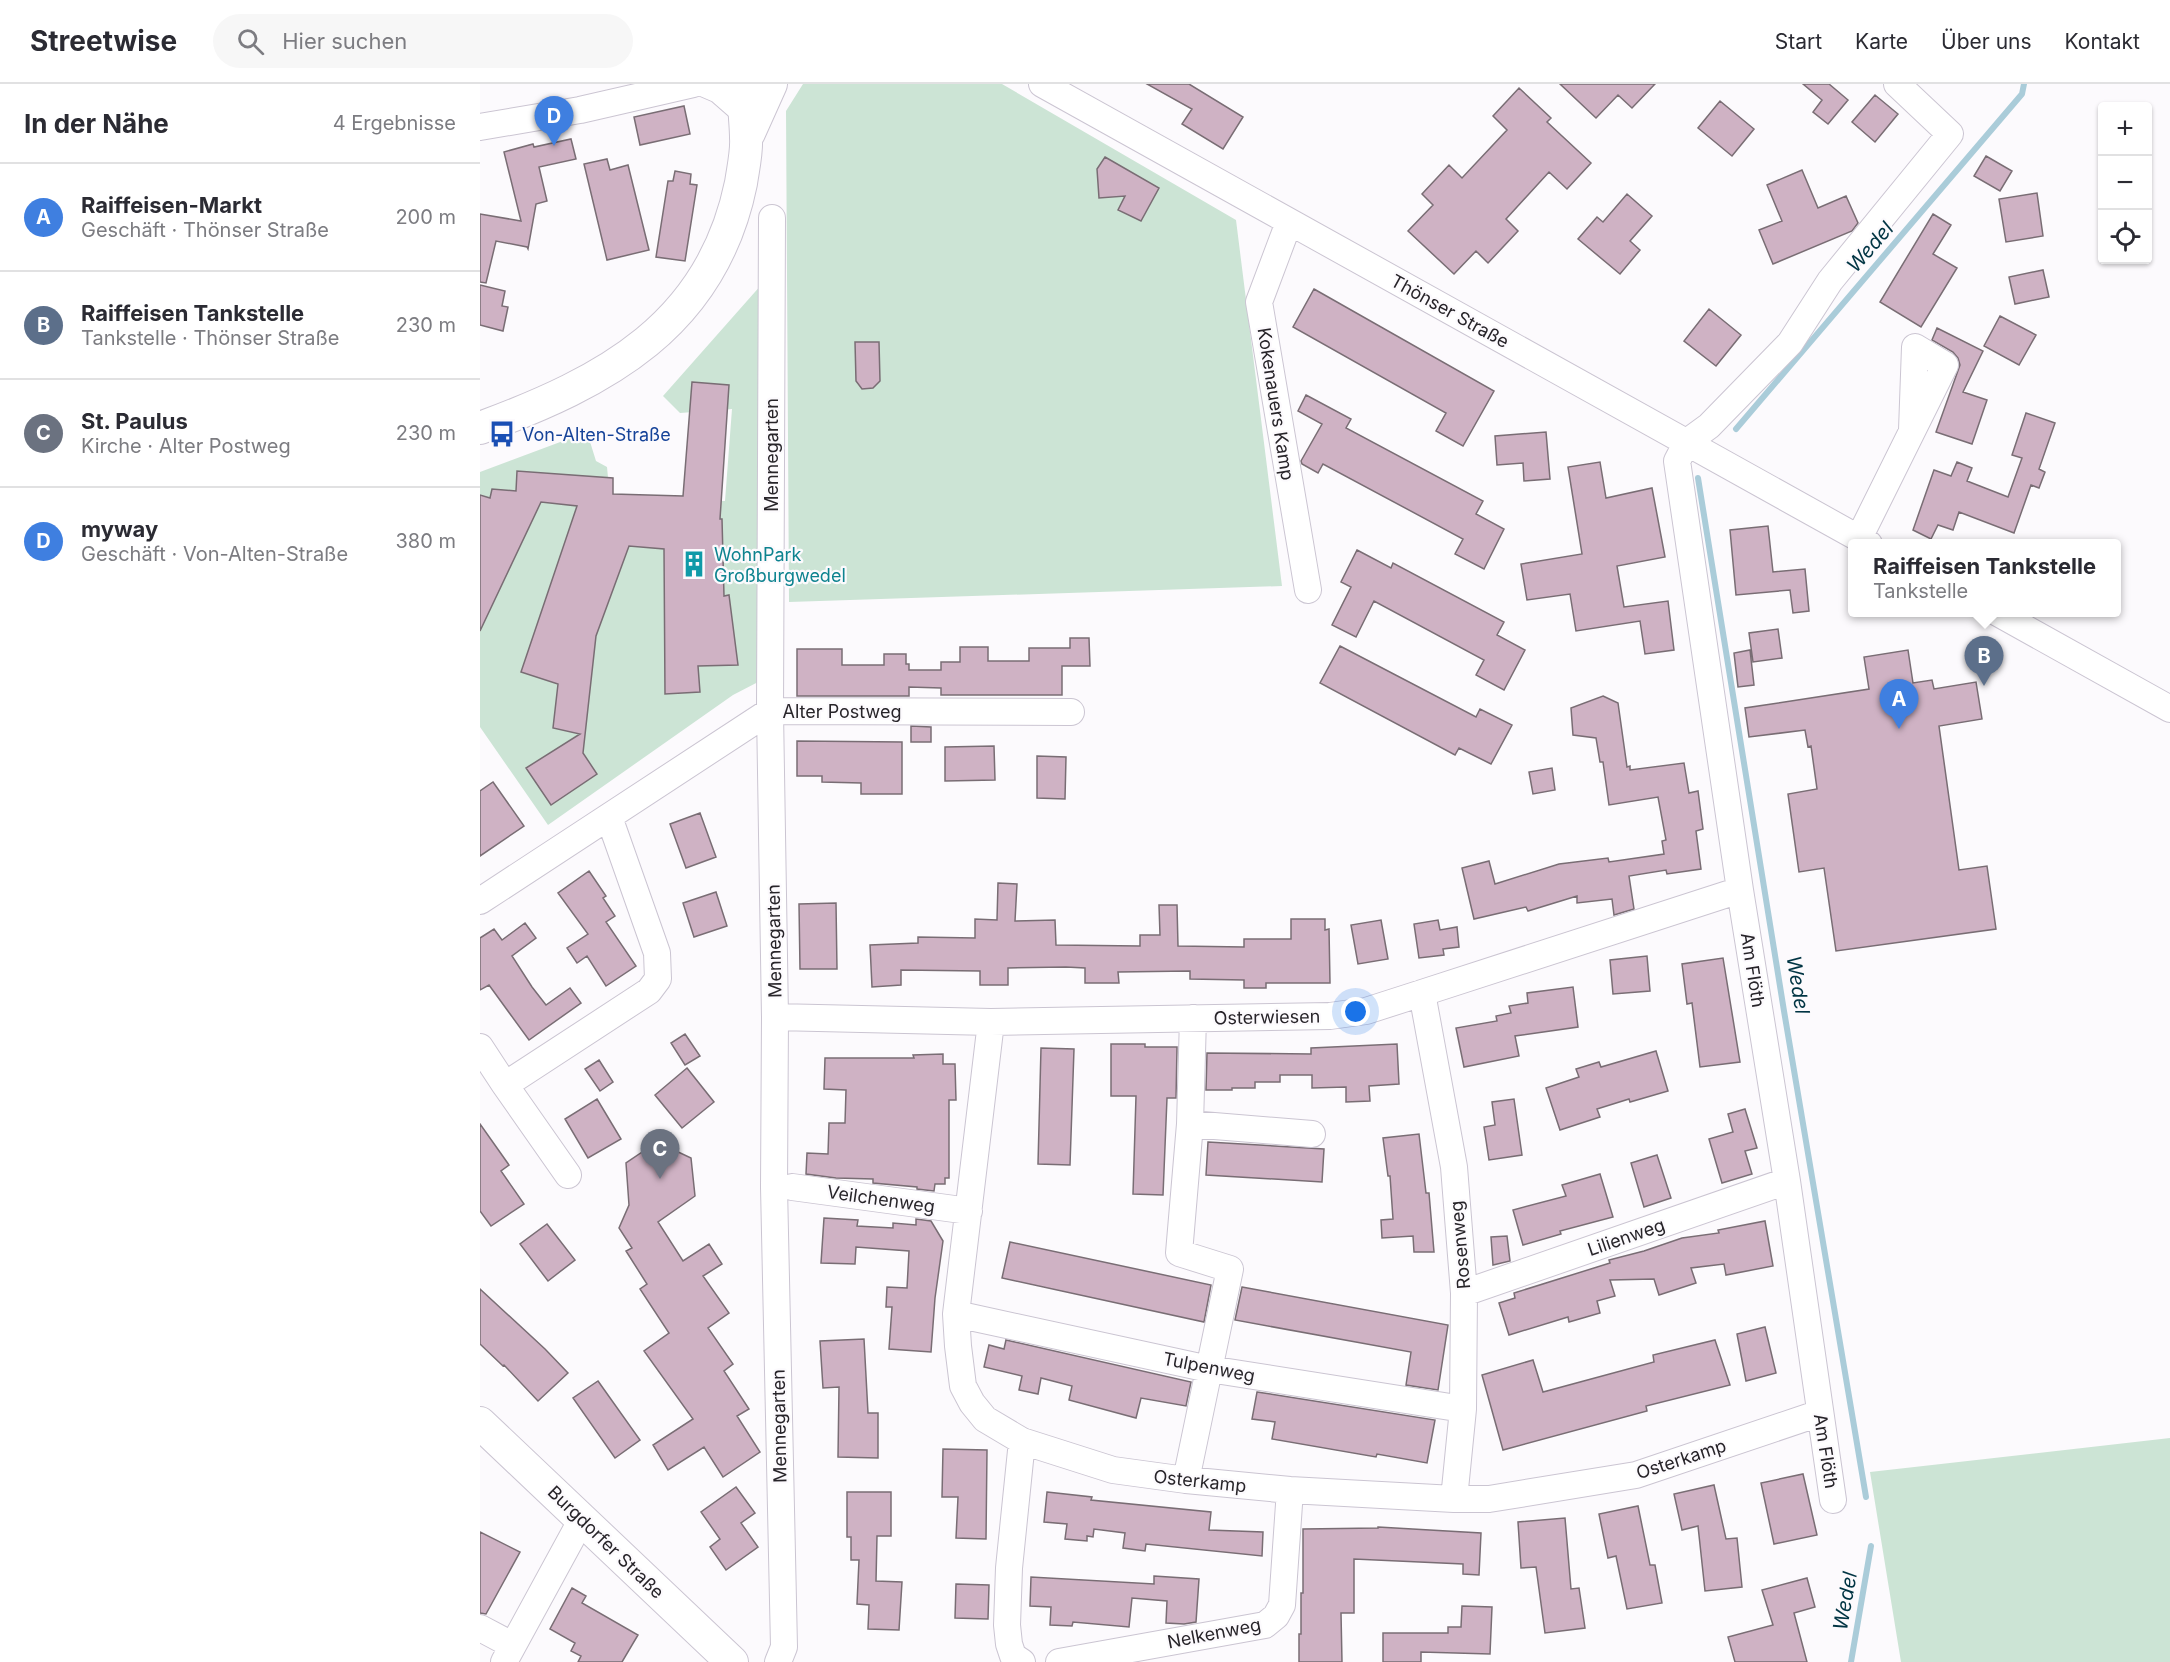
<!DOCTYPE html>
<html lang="de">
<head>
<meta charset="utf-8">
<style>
	body { margin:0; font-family:Inter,sans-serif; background:#f7f7f7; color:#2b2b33 }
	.controls { position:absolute; right:18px; top:18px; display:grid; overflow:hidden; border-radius:6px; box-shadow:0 2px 4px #0004 }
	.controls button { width:54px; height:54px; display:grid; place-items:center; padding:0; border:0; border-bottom:2px solid #e1e1e2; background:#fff; color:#2b2b33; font:30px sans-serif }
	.you { position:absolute; left:876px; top:928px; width:21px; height:21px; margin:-15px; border:4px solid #fff; border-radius:50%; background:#1a73e8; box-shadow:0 0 0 9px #1a73e833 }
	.badge { display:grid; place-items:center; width:39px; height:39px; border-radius:50%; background:#2563eb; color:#fff; font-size:20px; font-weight:700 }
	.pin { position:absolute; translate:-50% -50px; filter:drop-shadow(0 2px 3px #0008) }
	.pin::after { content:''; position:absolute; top:32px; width:21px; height:18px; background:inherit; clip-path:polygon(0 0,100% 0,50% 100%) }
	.popup { position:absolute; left:1368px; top:455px; width:273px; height:78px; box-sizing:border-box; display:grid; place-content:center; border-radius:6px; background:#fff; filter:drop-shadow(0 2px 4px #0005); font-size:20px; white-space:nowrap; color:#7c7c81 }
	.popup b { font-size:22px; color:#2b2b33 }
	.popup::after { content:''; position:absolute; left:50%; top:100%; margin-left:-12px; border:12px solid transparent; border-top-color:#fff }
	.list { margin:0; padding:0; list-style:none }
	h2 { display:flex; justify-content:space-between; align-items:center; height:78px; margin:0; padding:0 24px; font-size:26px }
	h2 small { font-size:20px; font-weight:400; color:#7c7c81 }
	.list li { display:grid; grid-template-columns:39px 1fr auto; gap:18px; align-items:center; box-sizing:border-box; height:108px; padding:0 24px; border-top:2px solid #e1e1e2 }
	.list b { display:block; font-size:22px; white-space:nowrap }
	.list p { margin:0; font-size:20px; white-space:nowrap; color:#7c7c81 }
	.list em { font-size:20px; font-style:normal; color:#7c7c81 }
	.icon { flex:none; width:33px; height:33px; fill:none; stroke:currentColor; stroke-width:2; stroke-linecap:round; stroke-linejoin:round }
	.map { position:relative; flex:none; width:1690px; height:1578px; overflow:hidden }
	header { display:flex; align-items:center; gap:36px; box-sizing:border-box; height:84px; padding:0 30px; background:#fff; border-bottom:2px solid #e1e1e2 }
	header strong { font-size:28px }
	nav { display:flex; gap:33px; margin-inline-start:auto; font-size:21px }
	.search { width:420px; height:54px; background:#f7f7f7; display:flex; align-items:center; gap:15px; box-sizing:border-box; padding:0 21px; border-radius:33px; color:#7c7c81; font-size:22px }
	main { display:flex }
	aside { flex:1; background:#fff }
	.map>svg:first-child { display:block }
</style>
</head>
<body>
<header>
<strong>Streetwise</strong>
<div class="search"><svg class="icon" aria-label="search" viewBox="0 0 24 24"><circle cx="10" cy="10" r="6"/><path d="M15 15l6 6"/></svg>Hier suchen</div>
<nav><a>Start</a><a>Karte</a><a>Über uns</a><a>Kontakt</a></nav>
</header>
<main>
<aside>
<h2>In der Nähe<small>4 Ergebnisse</small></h2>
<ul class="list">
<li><span class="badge" style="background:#3f7fe0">A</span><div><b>Raiffeisen-Markt</b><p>Geschäft · Thönser Straße</p></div><em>200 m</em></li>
<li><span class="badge" style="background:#5c6f8a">B</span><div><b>Raiffeisen Tankstelle</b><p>Tankstelle · Thönser Straße</p></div><em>230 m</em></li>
<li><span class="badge" style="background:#6b7280">C</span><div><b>St. Paulus</b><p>Kirche · Alter Postweg</p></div><em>230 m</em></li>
<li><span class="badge" style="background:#3f7fe0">D</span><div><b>myway</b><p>Geschäft · Von-Alten-Straße</p></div><em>380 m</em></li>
</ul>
</aside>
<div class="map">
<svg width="1690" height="1578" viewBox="0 0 1690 1578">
	<rect width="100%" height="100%" fill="#fcfafd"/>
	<path fill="#cce4d5" d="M323 0H522L756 136 802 502 309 518 306 27Z
		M282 200 280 597 253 611 68 741 0 643V388L107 348 116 377 127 383 130 414 245 417 252 325 200 329 183 312Z
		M1690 1354V1578H1421L1390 1388Z"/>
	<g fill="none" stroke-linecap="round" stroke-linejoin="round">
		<path stroke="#aaccd9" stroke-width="6" d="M1256 345 1542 10 1544 0
			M1218 394 1304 927 1386 1413
			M1371 1578 1391 1462"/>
	</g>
	<path fill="#cfb2c4" stroke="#796d74" stroke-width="1.5" d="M667 0H709L763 33 743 65 702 40 712 25Z
		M1080 0H1175L1152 24 1138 11 1116 34Z
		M1323 0H1349L1368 16 1348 40 1333 28 1342 16Z
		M1039 4 1071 34 1067 38 1111 79 1087 105 1069 88 1026 135 1038 147 1008 179 996 167 974 190 928 147 953 121 942 110 969 81 982 94 1027 46 1013 32Z
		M1395 11 1418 30 1395 58 1372 38Z
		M1240 17 1274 45 1252 72 1218 44Z
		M204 22 210 50 160 61 154 33Z
		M91 55 96 75 59 83 67 117 56 120 48 165 47 163 16 157 6 199 0 198V130L41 137 24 68 53 60 54 63Z
		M1506 72 1532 87 1520 107 1494 92Z
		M625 73 679 104 661 137 638 126 645 112 619 114 617 85Z
		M127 75 130 86 148 81 169 166 127 176 104 80Z
		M1322 86 1338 124 1366 112 1378 139 1372 147 1293 180 1279 146 1302 137 1287 101Z
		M195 87 211 90 210 100 217 101 205 177 176 173 188 97H193Z
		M1557 109 1563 152 1526 158 1519 115Z
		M1147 110 1172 132 1150 157 1160 166 1140 190 1098 155 1117 133 1123 138Z
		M1453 130 1471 141 1453 170 1477 184 1441 243 1400 218Z
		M1563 186 1569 213 1535 220 1529 193Z
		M0 201 25 207 22 222 28 223 23 247 0 241Z
		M834 205 1014 307 983 362 956 347 966 329 813 243Z
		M1229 225 1261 251 1236 282 1204 257Z
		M1520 232 1556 251 1539 281 1504 262Z
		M1457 244 1503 267 1483 308 1507 316 1492 360 1456 348 1480 281 1478 274 1473 268 1452 256Z
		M375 258H399L400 297 393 304 382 305 376 297Z
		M212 298 249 301 240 435H242L244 512 249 511 258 581 218 582 220 608 185 610 184 465 149 462 116 552 103 669 117 690 71 721 46 684 100 650 73 644 78 600 41 588 97 422 61 418 0 547V411L10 414 12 405 36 407 37 387 133 394V410L203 412Z
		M826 311 871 335 866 344 1003 417 996 430 1024 445 1004 485 975 470 983 455 843 380 838 389 822 380 821 377 842 340 818 327Z
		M1546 329 1575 339 1559 385 1565 388 1559 404 1551 401 1534 449 1479 428 1473 446 1458 441 1451 455 1433 446 1454 386 1471 392 1477 378 1492 384 1487 397 1528 413 1542 374 1532 371Z
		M1066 348 1070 395 1044 397 1043 379 1017 381 1015 352Z
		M1120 378 1126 414 1172 404 1185 473 1137 482 1144 523 1188 517 1194 566 1165 570 1160 537 1096 547 1090 510 1047 516 1041 480 1102 470 1088 383Z
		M1288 442 1293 488 1325 485 1329 527 1313 529 1310 506 1256 511 1250 446Z
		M877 466 911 484 913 479 1024 538 1017 551 1045 566 1024 606 996 591 1004 576 894 517 876 553 852 541 871 503 861 498Z
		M1298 545 1302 574 1273 578 1269 549Z
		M590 554H609L610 582H582V611H461V604L429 603V612H317V565H362V581H404V570H426V580H429V586H461V578H480V563H508V577H549V564H590Z
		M860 562 996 633 1000 625 1032 641 1011 680 979 664 975 671 840 599Z
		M1270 566 1274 601 1258 603 1254 569Z
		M1428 566 1433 599 1452 596 1454 605 1496 598 1502 635 1459 642 1479 786 1507 782 1516 845 1356 867 1344 784 1319 788 1308 710 1337 705 1331 662 1328 663 1325 646 1269 653 1265 624 1389 605 1384 573Z
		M1123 612 1138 619 1147 683 1150 682V686L1204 679 1209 709 1218 707 1223 745 1216 747 1221 785 1187 790 1186 786 1149 792 1154 825 1134 831 1132 815 1097 819V812L1048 827 1046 823 994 835 982 784 1009 777 1015 800 1079 780 1128 774 1129 778 1184 770 1182 757 1186 756 1178 713 1129 721 1123 678H1120L1116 654 1093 651 1091 624Z
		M431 642 451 643V658H431Z
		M317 657 422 658V710H381V699L342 698V692H317Z
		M514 662 515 696 465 697V663Z
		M557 672 586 673 585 715 557 714Z
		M1072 684 1075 706 1053 710 1049 688Z
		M13 698 44 742 0 772V707Z
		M220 729 236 773 206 784 190 740Z
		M109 787 126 812 123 814 135 832 126 838 156 882 126 902 107 872 97 879 87 864 108 850 78 809Z
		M518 799 537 800 535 837 575 836 576 861 660 862V851H680L679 821H697L698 862 764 863V855H811V835H845V846L849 845 850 899H786V904H764V896L710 895V887L638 888 639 899H605V884L586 883 528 884V901H500V887L421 886V901L392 903 390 861 438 859V853L495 854V835L517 836Z
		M236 808 247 842 214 853 203 819Z
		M356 819 357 885H320L319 820Z
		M901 836 908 875 878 880 871 841Z
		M958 836 960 846 977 843 979 863 963 865 964 871 939 874 934 840Z
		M45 839 56 854 32 872 52 903 66 921 90 904 101 919 49 956 9 901 0 906V854L14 845 22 856Z
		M1167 872 1170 907 1133 910 1130 876Z
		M1243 874 1260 978 1220 983 1212 919 1207 920 1202 880Z
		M1093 903 1098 943 1035 952 1039 972 984 983 976 944 1017 937 1016 932 1031 929 1029 922 1048 919 1047 909Z
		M205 950 220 972 205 981 191 959Z
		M631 960H665V963H697L696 1014H687L683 1111 653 1110 656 1012H631Z
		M917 960 919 1000 889 1002 890 1017 866 1018V1003L832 1004V991H800V998H775V1004H752V1006H726L727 969 831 970V964Z
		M561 964 594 965 590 1081 558 1080Z
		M1176 967 1188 1007 1150 1018 1149 1015 1117 1025 1120 1033 1080 1046 1066 1004 1099 993 1096 985 1119 978 1121 983Z
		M463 970V980H475L476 1016H469V1094H465V1100H455L454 1107 437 1105V1103L393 1099V1095L356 1094 326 1090 327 1069 348 1070 349 1039H365L366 1006 344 1005 345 974H434L433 971Z
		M119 976 133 998 120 1007 105 985Z
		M207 984 234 1018 202 1044 175 1011Z
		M117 1015 141 1055 108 1074 85 1035Z
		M1034 1015 1042 1071 1009 1076 1004 1043 1015 1041 1012 1018Z
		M1265 1025 1277 1064 1265 1067 1272 1090 1242 1099 1229 1055 1253 1048 1248 1030Z
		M0 1040 29 1081 21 1087 44 1120 11 1142 0 1127Z
		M939 1050 946 1109H949L954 1168H934L933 1152 902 1154 901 1136 913 1135 910 1092H908L903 1054Z
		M177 1058 211 1074 215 1112 178 1138 203 1177 229 1160 242 1180 223 1192 249 1229 228 1244 253 1280 244 1287 269 1325 257 1332 280 1368 243 1393 224 1363 188 1386 173 1361 213 1335 164 1267 189 1249 160 1205 167 1200 146 1167 152 1164 139 1144 149 1121 146 1079Z
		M728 1058 844 1065 842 1098 726 1091Z
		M1177 1071 1191 1114 1164 1123 1151 1079Z
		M1120 1090 1133 1133 1080 1147 1081 1150 1043 1161 1033 1126 1086 1112 1082 1101Z
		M344 1134 378 1136 377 1142 413 1144V1139L436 1141V1135L451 1137 463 1157 455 1214 451 1268 409 1265 412 1223H406L407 1203 427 1204 429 1167 376 1163 375 1180 341 1179Z
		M1285 1137 1293 1182 1246 1191 1244 1180 1211 1184 1216 1199 1179 1211 1174 1195 1130 1196 1135 1212 1117 1217 1120 1229 1089 1238 1088 1233 1029 1251 1019 1219 1035 1214 1034 1209 1130 1179 1129 1176 1164 1167 1202 1154 1239 1149 1238 1146Z
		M67 1140 95 1176 68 1197 40 1160Z
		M1027 1152 1030 1177 1013 1181 1011 1153Z
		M530 1158 731 1201 724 1238 522 1194Z
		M762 1203 968 1241 958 1306 926 1301 931 1268 755 1236Z
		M0 1205 65 1265 88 1289 58 1317 24 1281 23 1282 0 1260Z
		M1285 1243 1296 1289 1266 1297 1257 1250Z
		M384 1255 388 1329H398V1374L358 1373 359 1303 343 1304 340 1257Z
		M526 1256 711 1298 706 1322 661 1314 656 1334 589 1316 592 1302 561 1294 558 1310 539 1306 542 1292 504 1283 509 1261 524 1265Z
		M1235 1256 1250 1301 1166 1322 1167 1327 1023 1366 1002 1291 1053 1276 1063 1308 1174 1278 1173 1271Z
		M118 1297 160 1356 135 1374 93 1314Z
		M777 1308 955 1336 947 1379 897 1370 896 1373 792 1355 795 1338 772 1335Z
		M463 1365 507 1366 506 1455 476 1454 478 1413H462Z
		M1323 1390 1337 1451 1294 1460 1281 1399Z
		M1234 1401 1246 1455 1257 1454 1262 1503 1225 1507 1218 1442 1202 1446 1194 1410Z
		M256 1403 275 1429 261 1439 278 1463 246 1486 230 1463 240 1455 221 1428Z
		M367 1408H411V1452H397L396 1497 422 1498 419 1546 388 1545 389 1521 377 1520 379 1476H371V1453H367Z
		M567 1408 612 1413 611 1416 731 1428 729 1446 783 1448 782 1472 666 1460 665 1467 643 1464 645 1449 614 1445 613 1453 607 1452V1457L585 1455 587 1440 564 1438Z
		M1158 1422 1170 1481H1175L1182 1519 1147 1525 1136 1472 1128 1474 1119 1430Z
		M1085 1434 1091 1505 1099 1504 1105 1544 1065 1549 1056 1483 1041 1484 1038 1438Z
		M898 1443 1001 1449 999 1491 983 1490V1480L874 1475V1529H861L862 1578H819V1550H821V1509H823V1445L898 1444Z
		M0 1448 40 1468 6 1530 0 1529Z
		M674 1492 719 1495 716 1538 704 1540 686 1539 687 1517 652 1514 649 1543 593 1538 592 1542 570 1541 571 1523 550 1522 551 1493 674 1500Z
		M1327 1494 1335 1523 1314 1529 1327 1578H1255L1248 1553 1293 1541 1282 1506Z
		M476 1500 509 1501 508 1535 475 1534Z
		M92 1504 106 1512 102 1519 158 1551 142 1578H98L101 1572 91 1567 95 1559 70 1545Z
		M982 1522 1012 1523 1010 1570 941 1568V1578H903V1549H968V1543H981Z"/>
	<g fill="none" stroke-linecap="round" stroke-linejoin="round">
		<g stroke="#cbc5d2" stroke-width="28">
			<path id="minor" d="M225 0 239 6 263 27
				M562 0 1389 460
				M0 43 100 26 213 0
				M292 134 290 627 295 933 294 1103 304 1563 298 1578
				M809 138 779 218 828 506
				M1379 454 1389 434 1465 281 1435 263 1432 346
				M1516 528 1690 625
				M0 817 290 627 591 628
				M942 909 974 1083 984 1209 983 1325 974 1415
				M295 933 511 938 850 932 886 927 942 909 1260 806
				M511 938 476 1230 478 1262 483 1302 492 1319 505 1335 542 1357 633 1386 706 1396 810 1406 974 1415H1009L1156 1391 1340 1329
				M0 963 25 1001 169 907 178 895 177 869 129 733
				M25 1001 88 1091
				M710 1040 832 1050
				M312 1103 489 1127
				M984 1209 1307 1097
				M476 1230 729 1285 983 1325
				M542 1357 529 1484 527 1541 529 1560 533 1572 542 1578
				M706 1396 750 1185 699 1169 710 1040 713 934
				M1353 1416 1307 1097 1260 806 1197 377 1207 358 1229 342 1310 259 1350 197 1470 50 1417 0
				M0 1544 32 1561
				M24 1578 102 1435
				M579 1578 785 1541 796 1532 802 1521 810 1406"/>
		</g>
		<g stroke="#cbc5d2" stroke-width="34">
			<path id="major" d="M269 49 291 0
				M0 344C125 298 232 242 261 99 263 85 267 68 266 54 266 35 262 20 266 0
				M0 1339 252 1578"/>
		</g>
		<use href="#minor" stroke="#fff" stroke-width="26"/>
		<use href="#major" stroke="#fff" stroke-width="32"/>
	</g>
	<defs>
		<g id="bus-bare" transform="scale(2.07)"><path d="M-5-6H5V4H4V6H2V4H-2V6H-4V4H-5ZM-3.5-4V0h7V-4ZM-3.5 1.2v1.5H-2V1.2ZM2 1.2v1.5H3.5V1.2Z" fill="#1a4fb4" stroke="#fcfafd" stroke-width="2.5" paint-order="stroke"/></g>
		<g id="building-bare" transform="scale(2.07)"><path d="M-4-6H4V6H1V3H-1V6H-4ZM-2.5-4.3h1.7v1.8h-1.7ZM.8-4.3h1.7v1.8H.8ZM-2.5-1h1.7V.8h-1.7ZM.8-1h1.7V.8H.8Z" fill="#0f9aa8" stroke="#fcfafd" stroke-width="2.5" paint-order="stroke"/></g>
	</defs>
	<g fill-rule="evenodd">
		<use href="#bus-bare" x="22" y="350"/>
		<use href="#building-bare" x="214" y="480"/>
	</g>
	<g text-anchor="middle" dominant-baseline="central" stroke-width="4.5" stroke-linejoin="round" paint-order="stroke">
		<g font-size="18" fill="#272429" stroke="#fcfafd">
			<text transform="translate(970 227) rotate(29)">Thönser Straße</text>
			<text transform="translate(796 320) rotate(81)">Kokenauers Kamp</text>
			<text transform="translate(291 371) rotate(-90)">Mennegarten</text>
			<text x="362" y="627">Alter Postweg</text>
			<text transform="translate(294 857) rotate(-91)">Mennegarten</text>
			<text transform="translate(1273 886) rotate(81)">Am Flöth</text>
			<text transform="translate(787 933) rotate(-1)">Osterwiesen</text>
			<text transform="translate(401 1115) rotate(8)">Veilchenweg</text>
			<text transform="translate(1146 1153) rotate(-19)">Lilienweg</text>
			<text transform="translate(980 1161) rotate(-95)">Rosenweg</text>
			<text transform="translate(729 1283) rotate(11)">Tulpenweg</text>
			<text transform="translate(299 1342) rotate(-91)">Mennegarten</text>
			<text transform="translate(1346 1367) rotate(81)">Am Flöth</text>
			<text transform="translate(1201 1375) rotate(-18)">Osterkamp</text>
			<text transform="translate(720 1397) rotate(6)">Osterkamp</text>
			<text transform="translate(126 1458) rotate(44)">Burgdorfer Straße</text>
			<text transform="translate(734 1549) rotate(-11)">Nelkenweg</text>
		</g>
		<g font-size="18" fill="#164399" stroke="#fcfafd" text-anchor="start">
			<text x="42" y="350">Von-Alten-Straße</text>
		</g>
		<g font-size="18" fill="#0d838f" stroke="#fcfafd" text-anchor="start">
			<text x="234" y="470">WohnPark<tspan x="234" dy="21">Großburgwedel</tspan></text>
		</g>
		<g font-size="20" font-style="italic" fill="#003443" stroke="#fcfafd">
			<text transform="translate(1390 163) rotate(-49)">Wedel</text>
			<text transform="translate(1318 901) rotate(81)">Wedel</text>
			<text transform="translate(1365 1517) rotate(-80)">Wedel</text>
		</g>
	</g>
</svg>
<div class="controls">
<button>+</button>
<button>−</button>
<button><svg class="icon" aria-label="locate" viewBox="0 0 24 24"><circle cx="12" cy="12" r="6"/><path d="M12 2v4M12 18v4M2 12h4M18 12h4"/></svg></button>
</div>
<div class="you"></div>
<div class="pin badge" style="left:1419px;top:645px;background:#3f7fe0">A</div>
<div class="pin badge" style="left:1504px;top:602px;background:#5c6f8a">B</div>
<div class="popup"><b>Raiffeisen Tankstelle</b>Tankstelle</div>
<div class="pin badge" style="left:180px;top:1095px;background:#6b7280">C</div>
<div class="pin badge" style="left:74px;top:62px;background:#3f7fe0">D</div>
</div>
</main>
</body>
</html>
